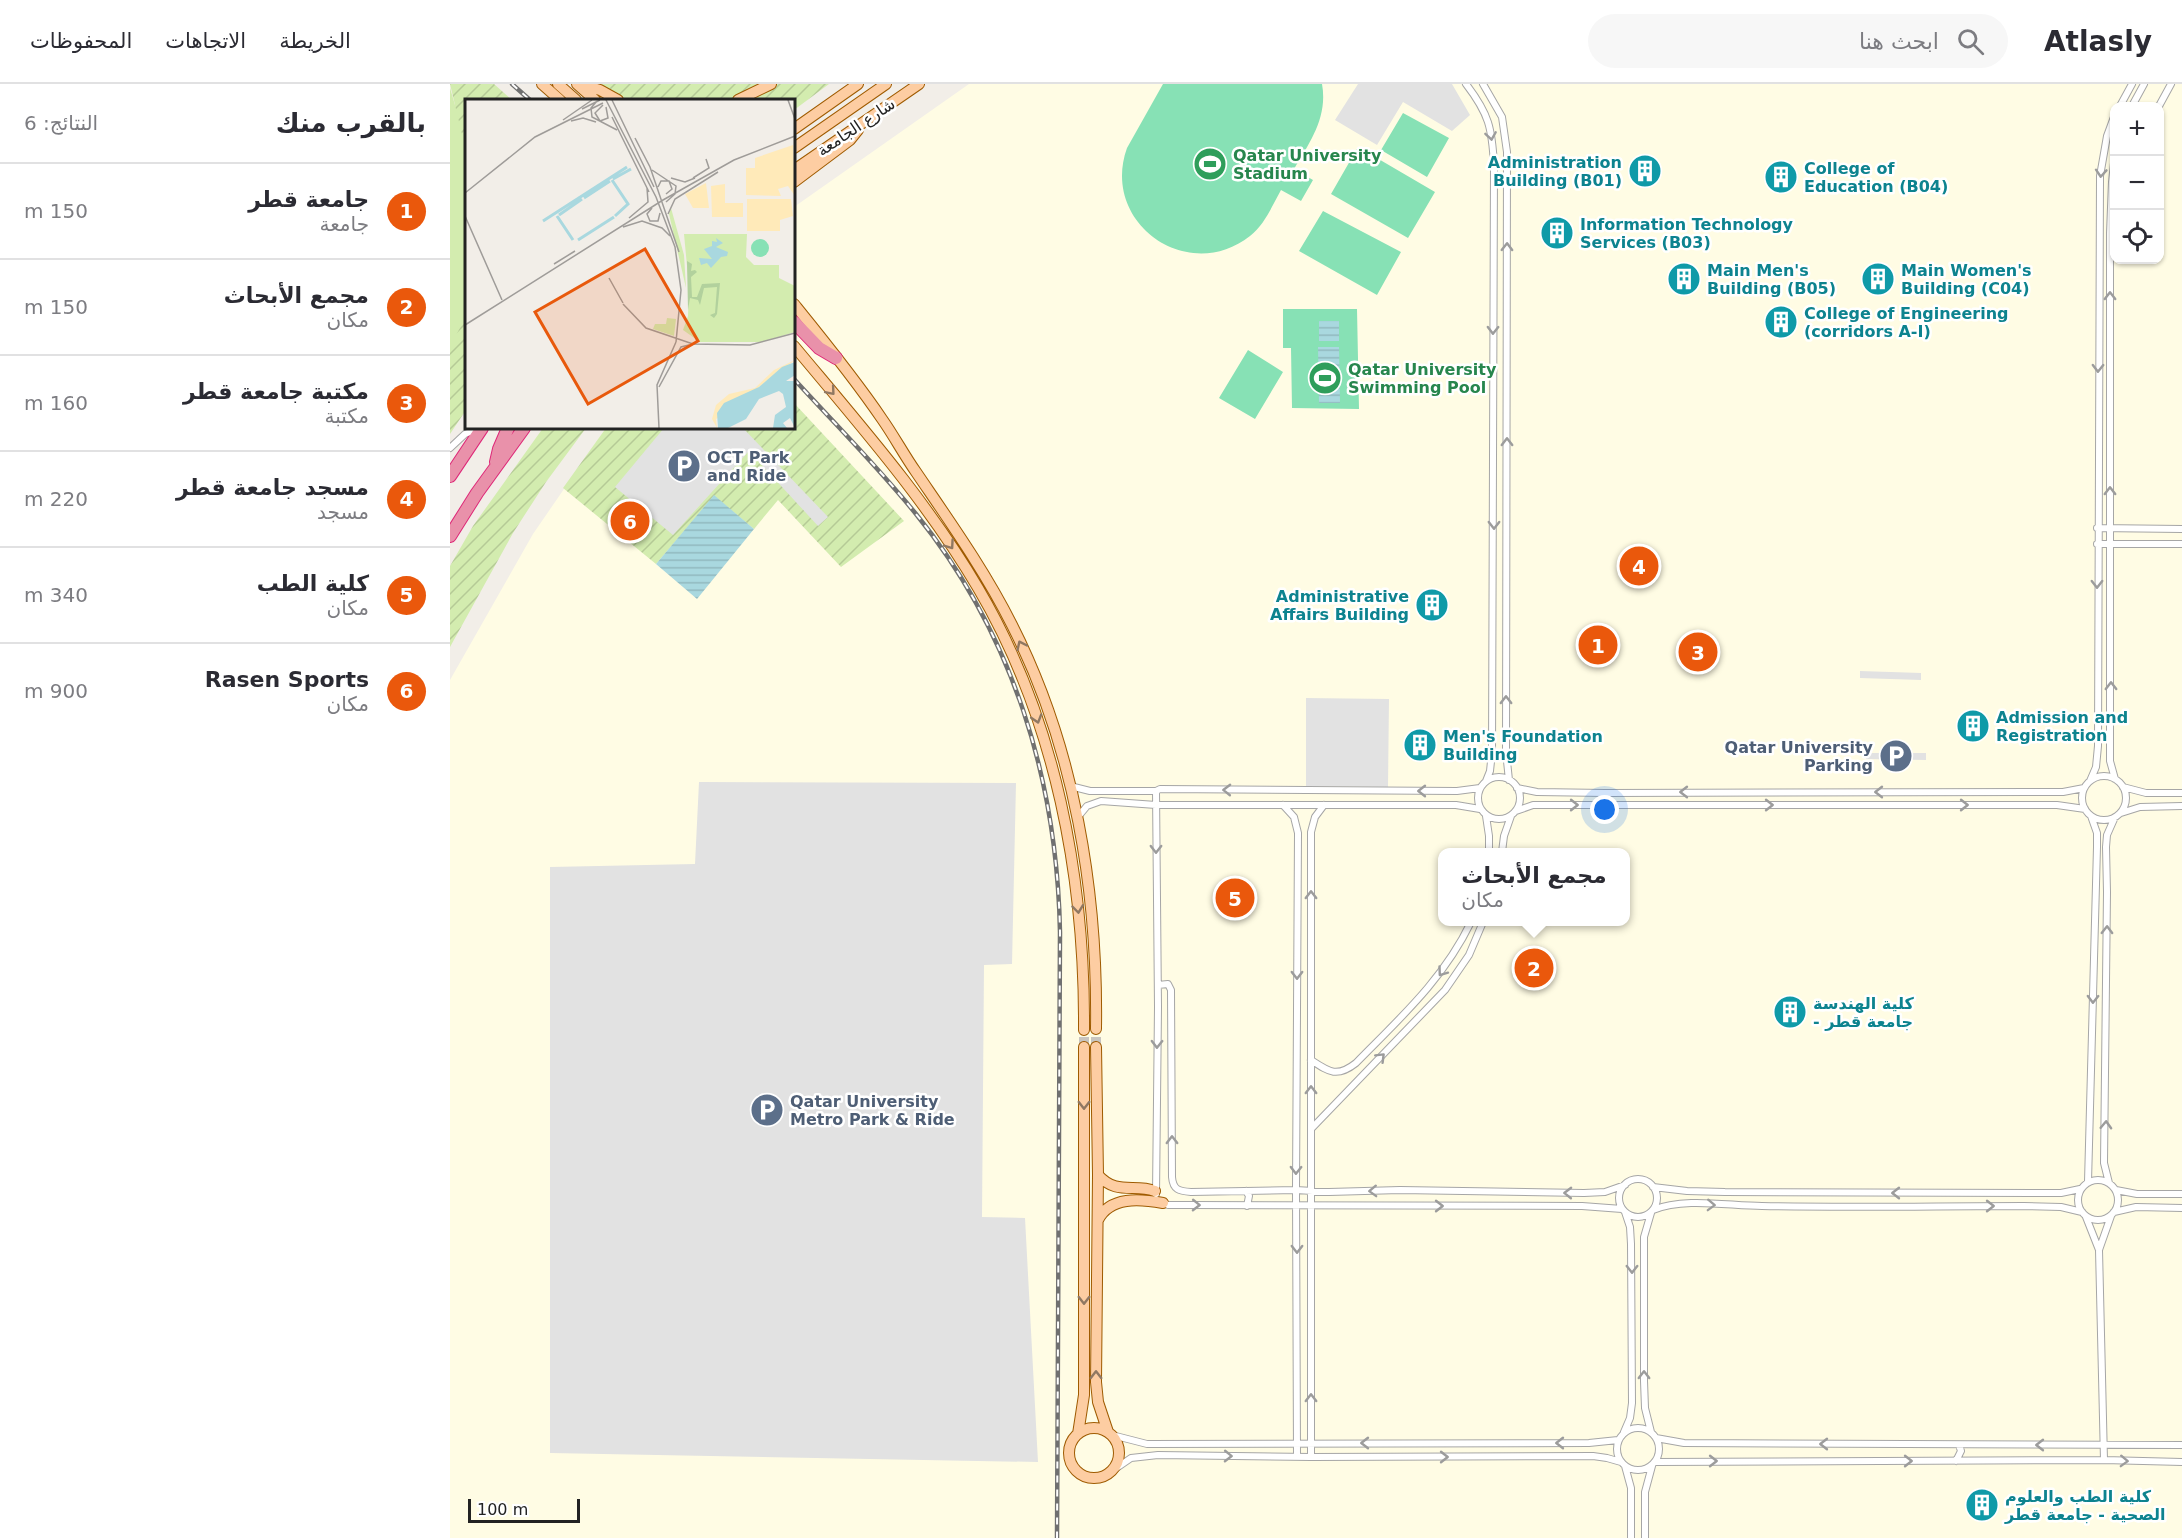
<!DOCTYPE html>
<html lang="ar">
<head>
<meta charset="utf-8">
<style>
	body { margin:0; font-family:"DejaVu Sans","Noto Sans Arabic",sans-serif; background:#f7f7f7; color:#2b2b33; direction:rtl }
	.controls { position:absolute; right:18px; top:18px; display:grid; overflow:hidden; border-radius:12px; box-shadow:0 2px 4px #0004 }
	.controls button { width:54px; height:54px; display:grid; place-items:center; padding:0; border:0; border-bottom:2px solid #e1e1e2; background:#fff; color:#2b2b33; font:30px sans-serif }
	.scale { position:absolute; left:18px; bottom:15px; width:112px; box-sizing:border-box; padding-left:6px; border:3px solid #222; border-top:0; font-size:16px; line-height:21px; white-space:nowrap; color:#222; -webkit-text-stroke:4px #fff; paint-order:stroke }
	.you { position:absolute; left:1155px; top:726px; width:21px; height:21px; margin:-15px; border:4px solid #fff; border-radius:50%; background:#1a73e8; box-shadow:0 0 0 9px #1a73e833 }
	.badge { display:grid; place-items:center; width:39px; height:39px; border-radius:50%; background:#ea580c; color:#fff; font-size:20px; font-weight:700 }
	.pin { position:absolute; translate:-50% -50%; border:3px solid #fff; box-shadow:0 2px 6px #0006 }
	.popup { position:absolute; left:988px; top:764px; width:192px; height:78px; box-sizing:border-box; display:grid; place-content:center; border-radius:12px; background:#fff; filter:drop-shadow(0 2px 4px #0005); font-size:20px; white-space:nowrap; color:#7c7c81 }
	.popup b { font-size:22px; color:#2b2b33 }
	.popup::after { content:''; position:absolute; left:50%; top:100%; margin-left:-12px; border:12px solid transparent; border-top-color:#fff }
	.list { margin:0; padding:0; list-style:none }
	h2 { display:flex; justify-content:space-between; align-items:center; height:78px; margin:0; padding:0 24px; font-size:26px }
	h2 small { font-size:20px; font-weight:400; color:#7c7c81 }
	.list li { display:grid; grid-template-columns:39px 1fr auto; gap:18px; align-items:center; box-sizing:border-box; height:96px; padding:0 24px; border-top:2px solid #e1e1e2 }
	.list b { display:block; font-size:22px; white-space:nowrap }
	.list p { margin:0; font-size:20px; white-space:nowrap; color:#7c7c81 }
	.list em { font-size:20px; font-style:normal; color:#7c7c81 }
	.icon { flex:none; width:33px; height:33px; fill:none; stroke:currentColor; stroke-width:2; stroke-linecap:round; stroke-linejoin:round }
	.map { position:relative; flex:none; width:1732px; height:1454px; overflow:hidden; direction:ltr }
	header { display:flex; align-items:center; gap:36px; box-sizing:border-box; height:84px; padding:0 30px; background:#fff; border-bottom:2px solid #e1e1e2 }
	header strong { font-size:28px }
	nav { display:flex; gap:33px; margin-inline-start:auto; font-size:21px }
	.search { width:420px; height:54px; background:#f7f7f7; display:flex; align-items:center; gap:15px; box-sizing:border-box; padding:0 21px; border-radius:33px; color:#7c7c81; font-size:22px }
	main { display:flex }
	aside { flex:1; background:#fff }
	.map>svg:first-child { display:block }
</style>
</head>
<body>
<header>
<strong>Atlasly</strong>
<div class="search"><svg class="icon" aria-label="search" viewBox="0 0 24 24"><circle cx="10" cy="10" r="6"/><path d="M15 15l6 6"/></svg>ابحث هنا</div>
<nav><a>الخريطة</a><a>الاتجاهات</a><a>المحفوظات</a></nav>
</header>
<main>
<div class="map">
<svg width="1732" height="1454" viewBox="0 0 1732 1454">
	<defs>
		<pattern id="garden-furrows" width="10" height="10" patternUnits="userSpaceOnUse" patternTransform="scale(1.5)"><rect width="10" height="10" fill="#d3ecaf"/><path d="M-1 1l2-2M0 10L10 0M9 11l2-2" fill="none" stroke="#b5ca96"/></pattern>
		<pattern id="water-rules" width="6" height="5" patternUnits="userSpaceOnUse" patternTransform="scale(1.5)"><rect width="6" height="5" fill="#a9d8df"/><path d="M0 2.5h6" fill="none" stroke="#91b9bf"/></pattern>
	</defs>
	<rect width="100%" height="100%" fill="#f2eee8"/>
	<path fill="#fffce4" fill-rule="evenodd" d="M519 0H1732V1454H0V596L83 450 156 344H344V123ZM1664 22H1710V176H1664ZM992 768H1176V838H992Z"/>
	<path fill="#d3ecaf" d="M0 4 5 21 6 12 17 16 16 263 0 272Z"/>
	<path fill="url(#garden-furrows)" d="M0 0H44L62 16H16V67Z
		M151 0H379L344 26V16H168Z
		M16 233V326L0 350V262Z
		M344 319 454 437 391 483 328 416 304 445 264 412 206 480 113 404 156 344H344Z
		M93 344H136L96 398 63 449 0 563V482L23 442Z"/>
	<path fill="#87e1b5" d="M713 0H872C878 33 860 58 844 85L863 96 851 117 831 106C822 122 815 140 800 152 738 201 650 139 677 64Z
		M953 29 999 54 977 93 931 66Z
		M908 63 985 108 958 154 881 110Z
		M873 127 951 168 927 211 849 167Z
		M833 225H907L909 325 842 324 841 264H833Z
		M798 266 833 288 805 335 769 314Z"/>
	<path fill="#e2e2e2" d="M908 0H1002L1020 31 1002 47 953 18 927 61 885 36Z
		M214 344H293L378 433 368 442 299 367 223 451 165 403Z
		M1410 587 1471 589V596L1410 594Z
		M856 614 939 615 938 703 856 702Z
		M1416 669H1476V676L1416 675Z
		M249 698 566 699 562 880 534 881 532 1133 575 1134 588 1378 100 1369V783L245 780Z"/>
	<path fill="url(#water-rules)" d="M869 237H889V257H869Z
		M868 263H889L890 319H869Z
		M264 411 304 445 247 515 206 480Z"/>
	<g fill="none" stroke-linecap="round" stroke-linejoin="round">
		<path stroke="#c8c5c0" stroke-width="10" stroke-dasharray="10 5" stroke-linecap="butt" d="M634 963V946
			M646 963V945"/>
		<g stroke="#a6a6a6" stroke-width="8">
			<path id="street" d="M1016 0C1039 30 1042 44 1044 81L1042 668 1040 687 1036 697
				M1033 0 1052 33 1057 68 1056 668 1059 696
				M1670 22 1682 0
				M1682 22 1694 0
				M1709 22 1721 0
				M1664 79 1662 98 1660 149V677L1665 695
				M0 364 15 350 30 344
				M1647 444 1732 445
				M1647 460H1732
				M1632 714a22 22 0 1 1 44 0a22 22 0 1 1-44 0Z
				M1028 714a21 21 0 1 1 42 0a21 21 0 1 1-42 0Z
				M1640 697 1646 683 1648 662 1650 92 1657 52 1664 33
				M620 702 640 707H706L710 705 1007 707 1030 704
				M1673 703 1696 709H1732
				M1067 704 1087 708 1155 709 1613 708 1634 704
				M833 721 844 733 848 749 846 1106 847 1373
				M1066 727 1083 721H1607L1635 725
				M1671 729 1690 723 1732 722
				M1036 732 1039 752V768
				M627 734 637 722 651 717 706 721H1006L1030 725
				M1052 768 1054 752 1061 732
				M708 901 718 900 721 906 722 1093C723 1106 729 1107 741 1108L846 1106 879 1108 950 1106 1134 1109 1155 1108 1175 1101
				M861 976C879 988 887 994 906 979 950 934 993 896 1021 838
				M862 1044 995 906 1019 871 1033 838
				M1169 1114a19 19 0 1 1 38 0a19 19 0 1 1-38 0Z
				M1628 1116a20 20 0 1 1 40 0a20 20 0 1 1-40 0Z
				M1638 1098 1647 763V749L1641 732
				M1659 1099 1654 1079 1657 808 1656 763 1657 751 1665 733
				M1203 1103 1237 1107 1275 1108 1611 1109 1630 1105
				M1666 1106 1687 1110H1732
				M796 1107 799 1112 797 1122
				M706 1110 708 923 706 707
				M712 1118 718 1121H738L1132 1122 1172 1125
				M1203 1126C1235 1113 1279 1122 1312 1122 1399 1124 1487 1122 1574 1122L1611 1123 1632 1128
				M1664 1128 1686 1123 1732 1124
				M1201 1129 1194 1153V1297L1195 1324 1201 1348
				M1636 1133 1649 1166
				M1167 1365a21 21 0 1 1 42 0a21 21 0 1 1-42 0Z
				M1174 1348 1180 1334 1182 1319 1181 1160 1180 1143 1175 1128
				M662 1351 697 1360 1139 1359 1168 1356
				M1206 1354 1234 1359 1732 1361
				M861 1373V748L865 733 874 721
				M1654 1376 1649 1166 1661 1132
				M1506 1377 1511 1367 1509 1361
				M1205 1378 1654 1376 1732 1378
				M1175 1382 1181 1404V1454
				M665 1385 681 1374 708 1371 861 1373 1143 1372 1157 1374 1171 1378
				M1195 1454V1408L1202 1382"/>
		</g>
		<g stroke="#9f5b00" stroke-width="12">
			<path id="primary" d="M92 0 110 16
				M108 0 126 16
				M127 0 145 16
				M129 0 150 6 168 16
				M288 16 321 0
				M344 45 408 0
				M344 64 436 0
				M344 86 469 0
				M344 98 400 56 408 46
				M344 220C374 257 405 295 432 335 444 352 454 371 466 388 500 438 535 487 562 541 625 665 648 808 646 945
				M344 262C409 340 477 417 528 504 606 636 635 794 634 946
				M646 963 648 1091 646 1298 648 1318 658 1348
				M648 1091C667 1112 684 1099 705 1107
				M648 1136C660 1112 690 1115 713 1119
				M619 1369a25 25 0 1 1 50 0a25 25 0 1 1-50 0Z
				M628 1350 634 1311V963"/>
		</g>
		<g stroke="#de2878" stroke-width="14">
			<path id="highway" d="M344 238 369 264 386 274
				M46 378 49 365 58 344
				M0 392 32 344
				M0 452 27 409 74 344"/>
		</g>
		<use href="#street" stroke="#fff" stroke-width="6"/>
		<use href="#primary" stroke="#fdcda2" stroke-width="10"/>
		<use href="#highway" stroke="#e991aa" stroke-width="12"/>
		<g stroke="#707070" stroke-width="4.5">
			<path id="rail" d="M62 0 80 16
				M344 295C385 340 428 383 466 430 563 550 607 695 610 848L607 1454"/>
		</g>
		<use href="#rail" stroke="#fff" stroke-width="2" stroke-dasharray="7" stroke-linecap="butt"/>
	</g>
	<defs><path id="oneway-chevron" d="M-2-3.5L2.5 0L-2 3.5" fill="none" stroke-width="1.6" stroke-linecap="round" stroke-linejoin="round" transform="scale(1.5)"/></defs>
	<g stroke="#9c9c9c">
		<use href="#oneway-chevron" transform="translate(1041 52) rotate(81)"/>
		<use href="#oneway-chevron" transform="translate(1651 89) rotate(94)"/>
		<use href="#oneway-chevron" transform="translate(1057 163) rotate(-89)"/>
		<use href="#oneway-chevron" transform="translate(1660 212) rotate(-90)"/>
		<use href="#oneway-chevron" transform="translate(1043 246) rotate(91)"/>
		<use href="#oneway-chevron" transform="translate(1648 284) rotate(91)"/>
		<use href="#oneway-chevron" transform="translate(1057 358) rotate(-90)"/>
		<use href="#oneway-chevron" transform="translate(1660 407) rotate(-90)"/>
		<use href="#oneway-chevron" transform="translate(1044 441) rotate(90)"/>
		<use href="#oneway-chevron" transform="translate(1647 500) rotate(90)"/>
		<use href="#oneway-chevron" transform="translate(1661 602) rotate(-90)"/>
		<use href="#oneway-chevron" transform="translate(1056 616) rotate(-90)"/>
		<use href="#oneway-chevron" transform="translate(777 706) rotate(-179)"/>
		<use href="#oneway-chevron" transform="translate(972 707) rotate(-180)"/>
		<use href="#oneway-chevron" transform="translate(1234 708) rotate(180)"/>
		<use href="#oneway-chevron" transform="translate(1429 708) rotate(180)"/>
		<use href="#oneway-chevron" transform="translate(1124 721)"/>
		<use href="#oneway-chevron" transform="translate(1319 721)"/>
		<use href="#oneway-chevron" transform="translate(1514 721)"/>
		<use href="#oneway-chevron" transform="translate(706 765) rotate(90)"/>
		<use href="#oneway-chevron" transform="translate(861 811) rotate(-90)"/>
		<use href="#oneway-chevron" transform="translate(1657 846) rotate(-89)"/>
		<use href="#oneway-chevron" transform="translate(992 888) rotate(126)"/>
		<use href="#oneway-chevron" transform="translate(847 891) rotate(90)"/>
		<use href="#oneway-chevron" transform="translate(1643 915) rotate(91)"/>
		<use href="#oneway-chevron" transform="translate(707 960) rotate(91)"/>
		<use href="#oneway-chevron" transform="translate(931 973) rotate(-45)"/>
		<use href="#oneway-chevron" transform="translate(861 1006) rotate(-90)"/>
		<use href="#oneway-chevron" transform="translate(1656 1041) rotate(-88)"/>
		<use href="#oneway-chevron" transform="translate(722 1056) rotate(-90)"/>
		<use href="#oneway-chevron" transform="translate(846 1086) rotate(91)"/>
		<use href="#oneway-chevron" transform="translate(923 1107) rotate(178)"/>
		<use href="#oneway-chevron" transform="translate(1118 1109) rotate(-179)"/>
		<use href="#oneway-chevron" transform="translate(1446 1109) rotate(-180)"/>
		<use href="#oneway-chevron" transform="translate(746 1121) rotate(1)"/>
		<use href="#oneway-chevron" transform="translate(1261 1121) rotate(2)"/>
		<use href="#oneway-chevron" transform="translate(989 1122)"/>
		<use href="#oneway-chevron" transform="translate(1540 1122)"/>
		<use href="#oneway-chevron" transform="translate(847 1165) rotate(90)"/>
		<use href="#oneway-chevron" transform="translate(1182 1185) rotate(90)"/>
		<use href="#oneway-chevron" transform="translate(1194 1291) rotate(-90)"/>
		<use href="#oneway-chevron" transform="translate(861 1314) rotate(-90)"/>
		<use href="#oneway-chevron" transform="translate(915 1359) rotate(180)"/>
		<use href="#oneway-chevron" transform="translate(1110 1359) rotate(180)"/>
		<use href="#oneway-chevron" transform="translate(1374 1360) rotate(-180)"/>
		<use href="#oneway-chevron" transform="translate(1590 1361) rotate(-180)"/>
		<use href="#oneway-chevron" transform="translate(778 1372) rotate(1)"/>
		<use href="#oneway-chevron" transform="translate(994 1373)"/>
		<use href="#oneway-chevron" transform="translate(1263 1377)"/>
		<use href="#oneway-chevron" transform="translate(1458 1377)"/>
		<use href="#oneway-chevron" transform="translate(1674 1377) rotate(2)"/>
	</g>
	<g stroke="#907862">
		<use href="#oneway-chevron" transform="translate(381 307) rotate(50)"/>
		<use href="#oneway-chevron" transform="translate(500 461) rotate(55)"/>
		<use href="#oneway-chevron" transform="translate(571 561) rotate(-115)"/>
		<use href="#oneway-chevron" transform="translate(587 635) rotate(73)"/>
		<use href="#oneway-chevron" transform="translate(628 825) rotate(83)"/>
		<use href="#oneway-chevron" transform="translate(634 1021) rotate(90)"/>
		<use href="#oneway-chevron" transform="translate(634 1216) rotate(90)"/>
		<use href="#oneway-chevron" transform="translate(646 1291) rotate(-90)"/>
	</g>
	<defs>
		<g id="stadium-disc" transform="scale(1.725)"><circle r="9.5" fill="#2e9e5b" stroke="#fff"/><path d="M0-5a6.5 5 0 1 0 0 10a6.5 5 0 1 0 0-10ZM-3.5-1.8h7v3.6h-7Z" fill="#fff"/></g>
		<g id="building-disc" transform="scale(1.725)"><circle r="9.5" fill="#0f9aa8" stroke="#fff"/><path d="M-4-6H4V6H1V3H-1V6H-4ZM-2.5-4.3h1.7v1.8h-1.7ZM.8-4.3h1.7v1.8H.8ZM-2.5-1h1.7V.8h-1.7ZM.8-1h1.7V.8H.8Z" fill="#fff"/></g>
		<g id="parking-disc" transform="scale(1.725)"><circle r="9.5" fill="#5c6f8a" stroke="#fff"/><path d="M-3.5-5.5H1a3.5 3.5 0 0 1 0 7H-1V5.5H-3.5ZM-1-3.4V-.6H.8a1.4 1.4 0 0 0 0-2.8Z" fill="#fff"/></g>
	</defs>
	<g fill-rule="evenodd">
		<use href="#stadium-disc" x="760" y="80"/>
		<use href="#building-disc" x="1195" y="87"/>
		<use href="#building-disc" x="1331" y="93"/>
		<use href="#building-disc" x="1107" y="149"/>
		<use href="#building-disc" x="1234" y="195"/>
		<use href="#building-disc" x="1428" y="195"/>
		<use href="#building-disc" x="1331" y="238"/>
		<use href="#stadium-disc" x="875" y="294"/>
		<use href="#parking-disc" x="234" y="382"/>
		<use href="#building-disc" x="982" y="521"/>
		<use href="#building-disc" x="1523" y="642"/>
		<use href="#building-disc" x="970" y="661"/>
		<use href="#parking-disc" x="1446" y="672"/>
		<use href="#building-disc" x="1340" y="928"/>
		<use href="#parking-disc" x="317" y="1026"/>
		<use href="#building-disc" x="1532" y="1421"/>
	</g>
	<g text-anchor="middle" dominant-baseline="central" stroke-width="5" stroke-linejoin="round" paint-order="stroke">
		<g font-size="16" fill="#222" stroke="#fff">
			<text transform="translate(406 43) rotate(-34)">شارع الجامعة</text>
		</g>
		<g font-size="16" font-weight="bold" fill="#27864d" stroke="#fff" text-anchor="start">
			<text x="783" y="71">Qatar University<tspan x="783" dy="18">Stadium</tspan></text>
			<text x="898" y="285">Qatar University<tspan x="898" dy="18">Swimming Pool</tspan></text>
		</g>
		<g font-size="16" font-weight="bold" fill="#0d838f" stroke="#fff" text-anchor="start">
			<text x="1172" y="78" text-anchor="end">Administration<tspan x="1172" dy="18">Building (B01)</tspan></text>
			<text x="1354" y="84">College of<tspan x="1354" dy="18">Education (B04)</tspan></text>
			<text x="1130" y="140">Information Technology<tspan x="1130" dy="18">Services (B03)</tspan></text>
			<text x="1257" y="186">Main Men's<tspan x="1257" dy="18">Building (B05)</tspan></text>
			<text x="1451" y="186">Main Women's<tspan x="1451" dy="18">Building (C04)</tspan></text>
			<text x="1354" y="229">College of Engineering<tspan x="1354" dy="18">(corridors A-I)</tspan></text>
			<text x="959" y="512" text-anchor="end">Administrative<tspan x="959" dy="18">Affairs Building</tspan></text>
			<text x="1546" y="633">Admission and<tspan x="1546" dy="18">Registration</tspan></text>
			<text x="993" y="652">Men's Foundation<tspan x="993" dy="18">Building</tspan></text>
			<text x="1363" y="919">كلية الهندسة<tspan x="1363" dy="18">- جامعة قطر</tspan></text>
			<text x="1555" y="1412">كلية الطب والعلوم<tspan x="1555" dy="18">الصحية - جامعة قطر</tspan></text>
		</g>
		<g font-size="16" font-weight="bold" fill="#4e5e75" stroke="#fff" text-anchor="start">
			<text x="257" y="373">OCT Park<tspan x="257" dy="18">and Ride</tspan></text>
			<text x="1423" y="663" text-anchor="end">Qatar University<tspan x="1423" dy="18">Parking</tspan></text>
			<text x="340" y="1017">Qatar University<tspan x="340" dy="18">Metro Park &amp; Ride</tspan></text>
		</g>
	</g>
	<g transform="translate(15 15)">
		<rect width="330" height="330" fill="#f2eee8"/>
		<path d="M219 135H282L281 158 289 166H314V179L330 187V233L296 243H235L218 231 223 217 224 188Z" fill="#d3ecaf"/>
		<path d="M222 162 227 165 226 172 230 171 232 173 226 178 227 198H232L237 185 255 184 252 215 249 219 245 216 250 214 252 188 239 189 235 206 233 201 225 199 223 211Z" fill="#b2d19d"/>
		<path d="M328 46 330 97 323 87 313 90 316 97 281 96V69H290V59ZM241 84 244 109H228L220 95ZM260 85V104H278V118H247L246 87ZM282 100H326L328 117 315 121V132H282ZM330 261 251 320 252 329 247 320 251 306 264 295 290 289 309 271Z" fill="#ffeab9"/>
		<path d="M206 109 219 156 221 189 204 115ZM202 219 211 220 209 237 188 230 190 225H201Z" fill="#d3ecaf"/>
		<path d="M286 149a9 9 0 1 1 18 0a9 9 0 1 1-18 0Z" fill="#87e1b5"/>
		<path d="M251 139 258 144 251 148 263 153 262 157 256 158 246 169 242 164 236 166 234 159 247 160 239 150 247 147V142L252 143ZM330 263V276L321 282H330V329L325 319 318 324 322 329H308L310 316 321 308 318 295 314 292 294 300 281 320 263 329H253L252 314 259 304 294 288 317 268Z" fill="#a9d8df"/>
		<path fill="none" stroke="#a9d8df" stroke-width="3" d="M148 80 166 70M147 81 163 105 150 117M119 99 145 82M94 116 117 100M92 117 108 141M78 122 162 68M113 141 149 118"/>
		<path fill="none" stroke="#9f9c99" stroke-width="1.5" d="M141 1 191 98 210 148 216 191 211 243M147 1 189 88M323 1 330 20M132 2 126 9 127 18 152 31M138 6 130 14 135 22 143 19 141 8M117 10 135 1M147 18 184 93M98 21 127 1M106 22 118 19 131 23M170 39 185 68 214 153M187 71 211 87 210 95 201 103M206 79 220 83 230 79M228 79 244 69 241 60M193 88 196 82H204L207 90 201 95M0 94 70 38 138 4M187 109 182 115 185 122H193L195 114M203 115 210 100 253 73M0 117 37 201M164 119 183 103 182 89M158 128 177 122 197 129 205 137M89 165 110 152M144 179 158 204M158 205 181 229 228 245 285 246 330 234M0 226 198 101 269 61 330 37M194 288 216 248 224 246M194 329 192 286 211 243"/>
		<path fill="#e8590c" fill-opacity="0.15" stroke="#e8590c" stroke-width="3" d="M180 150 233 242 123 305 70 213Z"/>
		<rect width="330" height="330" fill="none" stroke="#222" stroke-width="3"/>
	</g>
</svg>
<div class="controls">
<button>+</button>
<button>−</button>
<button><svg class="icon" aria-label="locate" viewBox="0 0 24 24"><circle cx="12" cy="12" r="6"/><path d="M12 2v4M12 18v4M2 12h4M18 12h4"/></svg></button>
</div>
<div class="scale">100 m</div>
<div class="you"></div>
<div class="pin badge" style="left:1148px;top:561px">1</div>
<div class="pin badge" style="left:1084px;top:884px">2</div>
<div class="popup"><b>مجمع الأبحاث</b>مكان</div>
<div class="pin badge" style="left:1248px;top:568px">3</div>
<div class="pin badge" style="left:1189px;top:482px">4</div>
<div class="pin badge" style="left:785px;top:814px">5</div>
<div class="pin badge" style="left:180px;top:437px">6</div>
</div>
<aside>
<h2>بالقرب منك<small>النتائج: 6</small></h2>
<ul class="list">
<li><span class="badge">1</span><div><b>جامعة قطر</b><p>جامعة</p></div><em>150 m</em></li>
<li><span class="badge">2</span><div><b>مجمع الأبحاث</b><p>مكان</p></div><em>150 m</em></li>
<li><span class="badge">3</span><div><b>مكتبة جامعة قطر</b><p>مكتبة</p></div><em>160 m</em></li>
<li><span class="badge">4</span><div><b>مسجد جامعة قطر</b><p>مسجد</p></div><em>220 m</em></li>
<li><span class="badge">5</span><div><b>كلية الطب</b><p>مكان</p></div><em>340 m</em></li>
<li><span class="badge">6</span><div><b>Rasen Sports</b><p>مكان</p></div><em>900 m</em></li>
</ul>
</aside>
</main>
</body>
</html>
